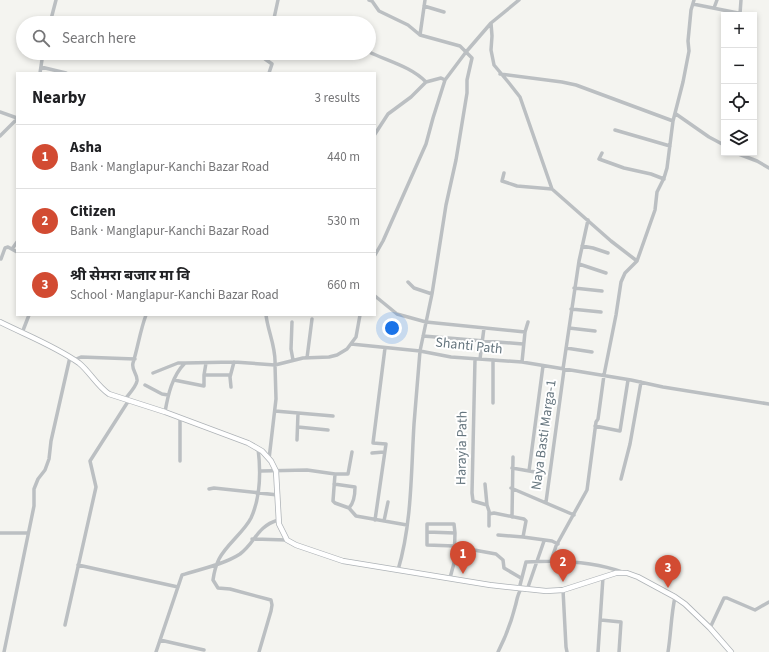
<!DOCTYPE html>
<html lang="en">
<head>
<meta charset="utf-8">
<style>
	body { margin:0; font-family:"Source Sans 3","Noto Sans Devanagari",sans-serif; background:#f2f2f2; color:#202124 }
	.controls { position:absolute; right:12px; top:12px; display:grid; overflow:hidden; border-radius:0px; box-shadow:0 2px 6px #0003 }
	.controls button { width:36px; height:36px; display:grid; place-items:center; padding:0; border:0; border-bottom:1px solid #e0e0e0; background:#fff; color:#202124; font:20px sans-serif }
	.you { position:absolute; left:392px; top:328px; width:14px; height:14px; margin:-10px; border:3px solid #fff; border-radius:50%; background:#1a73e8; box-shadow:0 0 0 6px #1a73e833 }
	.badge { display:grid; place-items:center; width:26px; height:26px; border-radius:50%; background:#d24b32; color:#fff; font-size:13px; font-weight:700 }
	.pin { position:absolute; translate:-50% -33px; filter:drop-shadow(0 1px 2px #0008) }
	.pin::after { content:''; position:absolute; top:21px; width:14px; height:12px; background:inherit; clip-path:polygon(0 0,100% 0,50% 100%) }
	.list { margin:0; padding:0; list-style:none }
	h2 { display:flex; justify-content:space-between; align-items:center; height:52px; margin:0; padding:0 16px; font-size:17px }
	h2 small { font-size:13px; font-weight:400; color:#757577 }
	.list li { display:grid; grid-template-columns:26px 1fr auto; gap:12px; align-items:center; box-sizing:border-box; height:64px; padding:0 16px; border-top:1px solid #e0e0e0 }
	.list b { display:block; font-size:15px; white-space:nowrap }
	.list p { margin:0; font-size:13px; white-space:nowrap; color:#757577 }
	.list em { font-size:13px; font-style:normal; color:#757577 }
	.icon { flex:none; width:22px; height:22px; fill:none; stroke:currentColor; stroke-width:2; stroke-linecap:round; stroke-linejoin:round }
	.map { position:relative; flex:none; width:769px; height:652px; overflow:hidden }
	.search { position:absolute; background:#fff; box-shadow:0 2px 6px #0003; left:16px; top:16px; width:360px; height:44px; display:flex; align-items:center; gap:10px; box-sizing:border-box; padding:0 14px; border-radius:22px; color:#757577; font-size:15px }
	.panel { position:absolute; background:#fff; box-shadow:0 2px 6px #0003; left:16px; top:72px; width:360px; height:244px; border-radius:0px }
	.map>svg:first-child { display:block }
</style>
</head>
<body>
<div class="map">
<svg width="769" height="652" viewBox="0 0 769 652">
	<rect width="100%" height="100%" fill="#f4f4f0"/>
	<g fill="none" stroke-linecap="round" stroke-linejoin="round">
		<g stroke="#aeb3b7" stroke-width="6">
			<path id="secondary" d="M0 322C26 335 55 346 79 363 90 372 97 386 109 394L165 412 248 443 262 451 271 461 276 471 279 524 287 540 296 545 343 561 490 585 546 591 563 590 616 573H627L638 577 675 597 685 604 710 628 731 652"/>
		</g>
		<path stroke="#bbbfc2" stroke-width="3.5" d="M369 0 372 1 379 11 408 25 420 35 460 46 472 58 467 80V93L456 160 446 205 432 294 420 351 451 357 522 362 631 380 663 387 769 404
			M693 4 748 15
			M424 6 444 12
			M714 8 717 0
			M740 14 741 0
			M273 21 281 23
			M50 23 56 0
			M273 23 278 0
			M491 23 492 36 491 50 494 65 509 83 520 97 552 189 611 241 637 261
			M420 35 425 0
			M369 52C388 61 412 67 426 82
			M165 53 184 57
			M268 53 265 59 272 64 269 73
			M41 67 66 73
			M40 73 43 53
			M500 74 562 82 576 85 673 121
			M0 112 17 118
			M676 114 709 137 724 145
			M615 130 670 146
			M375 134 388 114 411 97 426 82 441 78 445 80
			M0 136 17 119
			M602 153 599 159 624 168 651 174 664 179
			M736 153 757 161 769 168
			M504 173 502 181 517 186 552 189
			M582 246 593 248 608 253
			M12 249 17 242
			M375 255 383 241 426 144 433 118 445 80 466 52 491 23 519 0
			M1 259 5 248 8 247 17 252
			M579 264 606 273
			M408 282 414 288 432 294
			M574 288 602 291
			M375 296 397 314 426 322 525 332
			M571 309 601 312
			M266 315C268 332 276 347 275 364
			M292 322 291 349 293 360
			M569 328 595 331
			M22 333 29 315
			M423 336 523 344
			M351 344 420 351C418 375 416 400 414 424 411 473 412 523 398 570
			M566 348 592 352
			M307 358 312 319
			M475 359 472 493 473 501 487 505 489 511V526
			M480 359 484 328
			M74 360 81 357 135 359
			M522 362 525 332 528 322
			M563 369 579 261 588 220
			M153 373 178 363H185
			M204 375H230
			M174 380 204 386V375L206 363
			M145 385 162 394 168 395
			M231 387 230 377 234 362
			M125 399C129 394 136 387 137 381 138 374 131 370 133 363 138 347 140 331 146 315
			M493 403V360
			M275 411 333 416
			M165 412C168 395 172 376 185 363L234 362 275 365 303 358 329 357 337 355 347 349 356 337 360 315
			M595 426 620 431 628 380
			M298 427 328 430
			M297 440 298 413
			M258 448C261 472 261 496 251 518 244 532 226 545 219 559 216 565 214 573 213 580L218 588 230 589 271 600 272 605 271 611 259 652
			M372 453 384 452
			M269 459 276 399 275 365
			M180 461V418
			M512 468 535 472
			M261 471 307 470 335 474H348L352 452
			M529 471 543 366
			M621 479 630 444 641 382
			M334 484 355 487C355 495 354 503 349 508L335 503 333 501 335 474
			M485 484 487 505
			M511 488 574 515
			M209 489 214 488 278 495
			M546 502 564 370
			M349 508 356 516 407 525
			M489 514 494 513 524 519 526 521 523 537 552 541 558 544
			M512 517 513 457
			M375 520 386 444 373 443 385 348
			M384 521 388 502
			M427 532 455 533 454 524H427V545L455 546
			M0 533H28
			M498 535 523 537
			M252 539 287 540
			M474 550 496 554 503 560 504 568 521 578
			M551 561 556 546 587 490 596 422 598 419 604 375 616 315 621 282 625 273 637 261 655 210 657 192 664 178 667 168 673 121 683 82 689 51 688 41 691 10 694 0
			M78 565 178 587
			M450 578 454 563 455 533
			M519 589 526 562C558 560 593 561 622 572
			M527 590 544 541
			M563 590 566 647 567 652
			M601 620 621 622 619 652
			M65 625 96 487 90 461 129 400
			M710 628 724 598H727L755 610 769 602
			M160 640 204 650
			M4 652 34 506V489L38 479 45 470 49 459 51 441 70 357
			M156 652 182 575C200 569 223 565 240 554 256 542 256 527 278 520
			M498 652C505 638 511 623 515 607 517 601 517 595 521 589
			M598 652 603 577
			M668 652C671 634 671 615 675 597"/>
		<use href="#secondary" stroke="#fff" stroke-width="4.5"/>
	</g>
	<g text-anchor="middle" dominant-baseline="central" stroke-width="4" stroke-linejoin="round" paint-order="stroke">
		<g font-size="14" fill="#66767f" stroke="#fff">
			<text transform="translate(469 346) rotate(6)">Shanti Path</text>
			<text transform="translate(544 435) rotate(-82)">Naya Basti Marga-1</text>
			<text transform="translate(462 448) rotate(-89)">Harayia Path</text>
		</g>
	</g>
</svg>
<div class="controls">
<button>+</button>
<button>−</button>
<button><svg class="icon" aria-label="locate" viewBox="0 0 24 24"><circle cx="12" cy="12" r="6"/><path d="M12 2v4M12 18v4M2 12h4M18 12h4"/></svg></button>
<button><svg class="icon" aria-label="layers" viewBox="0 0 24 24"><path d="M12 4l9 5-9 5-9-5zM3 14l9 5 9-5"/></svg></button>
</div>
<div class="you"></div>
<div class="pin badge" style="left:463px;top:574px">1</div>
<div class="pin badge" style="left:563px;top:582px">2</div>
<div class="pin badge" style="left:668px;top:588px">3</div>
<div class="search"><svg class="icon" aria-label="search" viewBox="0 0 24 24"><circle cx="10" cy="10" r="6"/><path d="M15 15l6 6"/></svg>Search here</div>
<section class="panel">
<h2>Nearby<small>3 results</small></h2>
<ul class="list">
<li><span class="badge">1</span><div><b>Asha</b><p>Bank · Manglapur-Kanchi Bazar Road</p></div><em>440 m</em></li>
<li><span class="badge">2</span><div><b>Citizen</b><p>Bank · Manglapur-Kanchi Bazar Road</p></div><em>530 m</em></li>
<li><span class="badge">3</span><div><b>श्री सेमरा बजार मा वि</b><p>School · Manglapur-Kanchi Bazar Road</p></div><em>660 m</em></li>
</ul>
</section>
</div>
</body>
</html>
